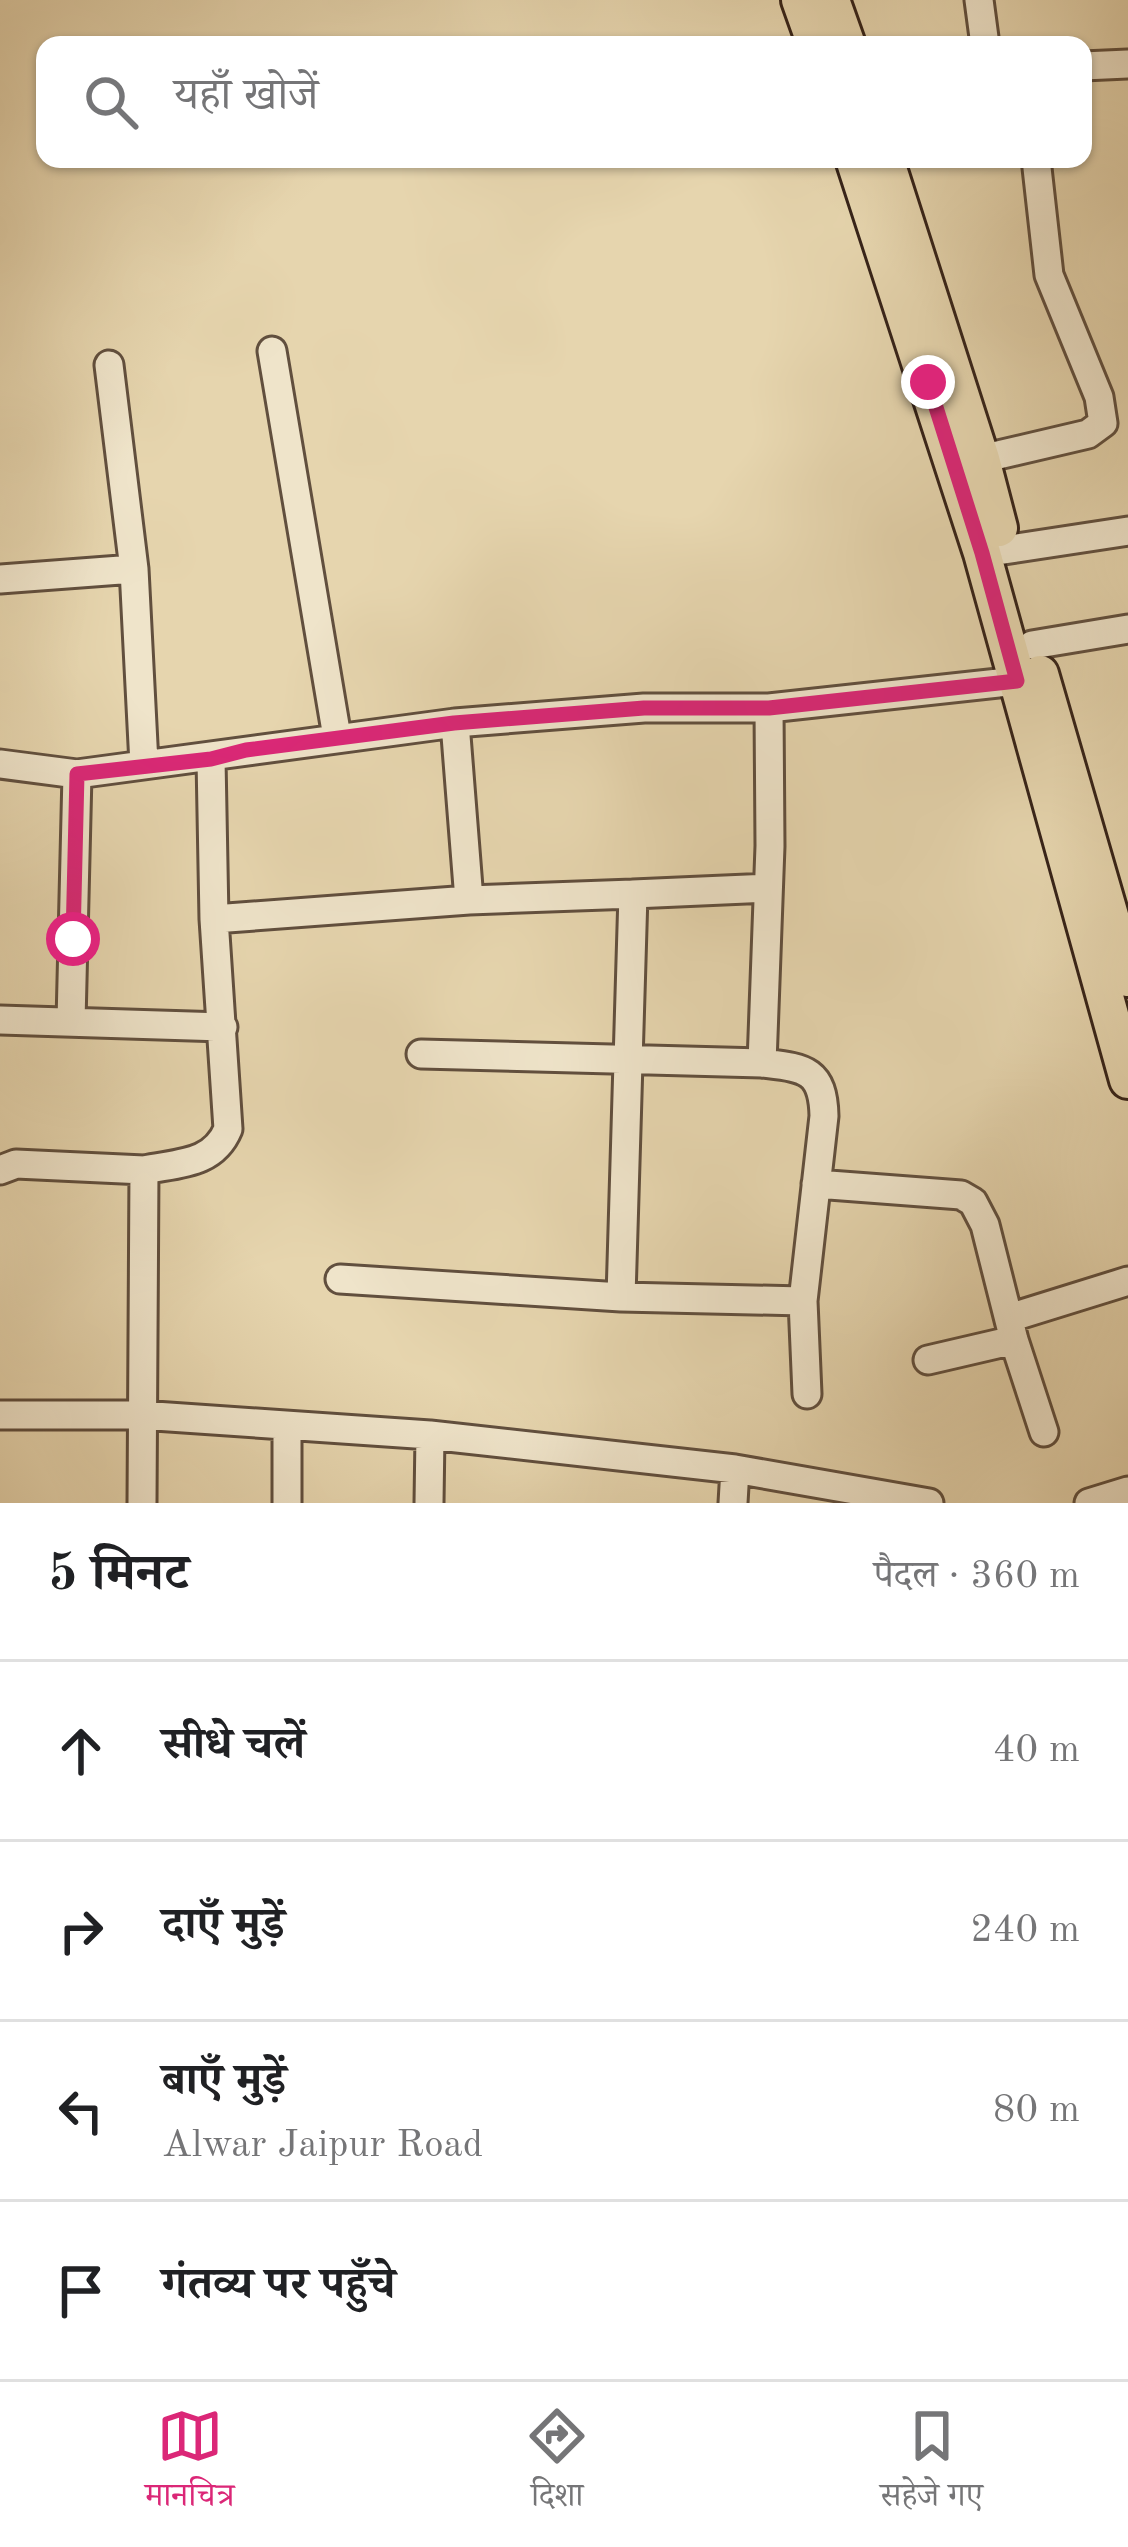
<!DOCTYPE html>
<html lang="hi">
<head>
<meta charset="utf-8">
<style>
	body { margin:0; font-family:"Old Standard TT","Noto Serif Devanagari",serif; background:#f2f2f2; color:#202124 }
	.stop { position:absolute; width:36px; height:36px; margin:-27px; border:9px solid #db2777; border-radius:50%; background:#fff }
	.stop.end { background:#db2777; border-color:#fff; box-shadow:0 3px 12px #0008 }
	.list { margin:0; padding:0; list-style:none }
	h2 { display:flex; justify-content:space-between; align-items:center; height:156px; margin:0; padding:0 48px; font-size:51px }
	h2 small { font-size:39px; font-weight:400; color:#757577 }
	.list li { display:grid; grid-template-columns:78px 1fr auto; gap:36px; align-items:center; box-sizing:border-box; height:180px; padding:0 48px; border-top:3px solid #e0e0e0 }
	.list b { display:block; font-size:45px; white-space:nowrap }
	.list p { margin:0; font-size:39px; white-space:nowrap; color:#757577 }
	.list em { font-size:39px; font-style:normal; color:#757577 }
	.icon { flex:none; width:66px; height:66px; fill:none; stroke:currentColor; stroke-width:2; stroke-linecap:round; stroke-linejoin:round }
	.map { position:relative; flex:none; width:1128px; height:1503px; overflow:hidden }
	.search { position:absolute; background:#fff; box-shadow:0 3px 9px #0004; left:36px; right:36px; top:36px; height:132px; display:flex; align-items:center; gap:30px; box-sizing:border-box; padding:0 42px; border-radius:24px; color:#757577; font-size:45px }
	.sheet { height:876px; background:#fff }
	nav { display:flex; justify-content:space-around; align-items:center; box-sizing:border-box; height:168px; border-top:3px solid #e0e0e0; background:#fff; font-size:33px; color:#757577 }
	nav a { display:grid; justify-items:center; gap:6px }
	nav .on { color:#db2777 }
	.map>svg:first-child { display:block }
</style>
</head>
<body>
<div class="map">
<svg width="1128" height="1503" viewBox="0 0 1128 1503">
	<rect width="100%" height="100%" fill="#e6d5ae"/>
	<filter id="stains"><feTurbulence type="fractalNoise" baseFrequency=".00167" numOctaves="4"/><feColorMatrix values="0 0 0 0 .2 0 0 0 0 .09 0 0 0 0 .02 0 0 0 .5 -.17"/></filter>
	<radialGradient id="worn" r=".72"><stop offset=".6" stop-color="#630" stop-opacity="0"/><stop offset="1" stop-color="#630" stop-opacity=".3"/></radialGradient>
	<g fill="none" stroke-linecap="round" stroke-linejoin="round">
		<g stroke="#614f3e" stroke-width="33">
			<path id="minor" d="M979 0 985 45
				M1083 66 1128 64
				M272 351 337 737
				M109 365 134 569 144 764
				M981 459 1088 434 1103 423 1099 397 1049 275 1036 159
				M1004 550 1128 531
				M0 579 134 569
				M1032 645 1128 629
				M455 723 469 900
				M0 764 77 774 455 723 644 708H769L1017 681
				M633 894 768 888
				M214 919 469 900 633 894 621 1297
				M0 1020 223 1027
				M71 1022 77 774
				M421 1054 762 1063C803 1068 823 1068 824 1116L803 1301 807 1394
				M762 1063 770 846 769 708
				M0 1170 16 1164 144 1170 142 1503
				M144 1170C178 1163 213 1165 228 1129L214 919 211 759
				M816 1184 961 1195 973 1202 985 1225 1014 1340 1044 1432
				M340 1279 621 1297 803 1301
				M1009 1318 1128 1281
				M928 1360 1014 1340
				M0 1415H140L430 1435 735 1469 929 1503
				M287 1503V1427
				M429 1503 430 1435
				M733 1503 735 1469
				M1089 1503 1128 1491"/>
		</g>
		<g stroke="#352218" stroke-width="42">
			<path id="major" d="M800 0 816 45
				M831 0 847 45
				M854 159 982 553 1128 1080
				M885 159 981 459 999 528
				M1040 674 1128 978"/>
		</g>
		<use href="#minor" stroke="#efe4ca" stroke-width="27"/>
		<use href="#major" stroke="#e6d5ae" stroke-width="36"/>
	</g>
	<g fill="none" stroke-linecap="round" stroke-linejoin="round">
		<path stroke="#db2777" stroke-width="15" d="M73 939 77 774 211 759 246 750 454 723 644 708H769L1017 681 982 553 928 382"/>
	</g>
	<rect width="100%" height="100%" filter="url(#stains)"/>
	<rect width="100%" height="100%" fill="url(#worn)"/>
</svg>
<div class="stop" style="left:73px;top:939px"></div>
<div class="stop end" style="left:928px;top:382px"></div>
<div class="search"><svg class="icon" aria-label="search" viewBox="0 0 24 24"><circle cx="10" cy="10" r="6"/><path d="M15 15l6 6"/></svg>यहाँ खोजें</div>
</div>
<section class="sheet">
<h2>5 मिनट<small>पैदल · 360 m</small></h2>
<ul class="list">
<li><svg class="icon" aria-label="ahead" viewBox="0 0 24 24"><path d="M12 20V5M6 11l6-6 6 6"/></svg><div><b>सीधे चलें</b></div><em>40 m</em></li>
<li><svg class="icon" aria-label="right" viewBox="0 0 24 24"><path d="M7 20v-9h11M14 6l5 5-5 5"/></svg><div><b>दाएँ मुड़ें</b></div><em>240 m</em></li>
<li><svg class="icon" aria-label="left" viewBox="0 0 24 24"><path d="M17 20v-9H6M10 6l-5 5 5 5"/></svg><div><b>बाएँ मुड़ें</b><p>Alwar Jaipur Road</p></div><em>80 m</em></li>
<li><svg class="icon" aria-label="arrive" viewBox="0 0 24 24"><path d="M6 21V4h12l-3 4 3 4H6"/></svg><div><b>गंतव्य पर पहुँचे</b></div></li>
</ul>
</section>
<nav>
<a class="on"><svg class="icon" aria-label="map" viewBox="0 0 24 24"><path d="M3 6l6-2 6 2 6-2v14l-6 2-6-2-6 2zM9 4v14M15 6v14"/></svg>मानचित्र</a>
<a><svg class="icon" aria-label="directions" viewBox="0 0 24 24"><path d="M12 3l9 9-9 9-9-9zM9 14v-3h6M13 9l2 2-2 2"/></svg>दिशा</a>
<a><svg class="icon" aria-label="saved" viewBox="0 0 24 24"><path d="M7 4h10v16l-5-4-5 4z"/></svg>सहेजे गए</a>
</nav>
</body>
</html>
